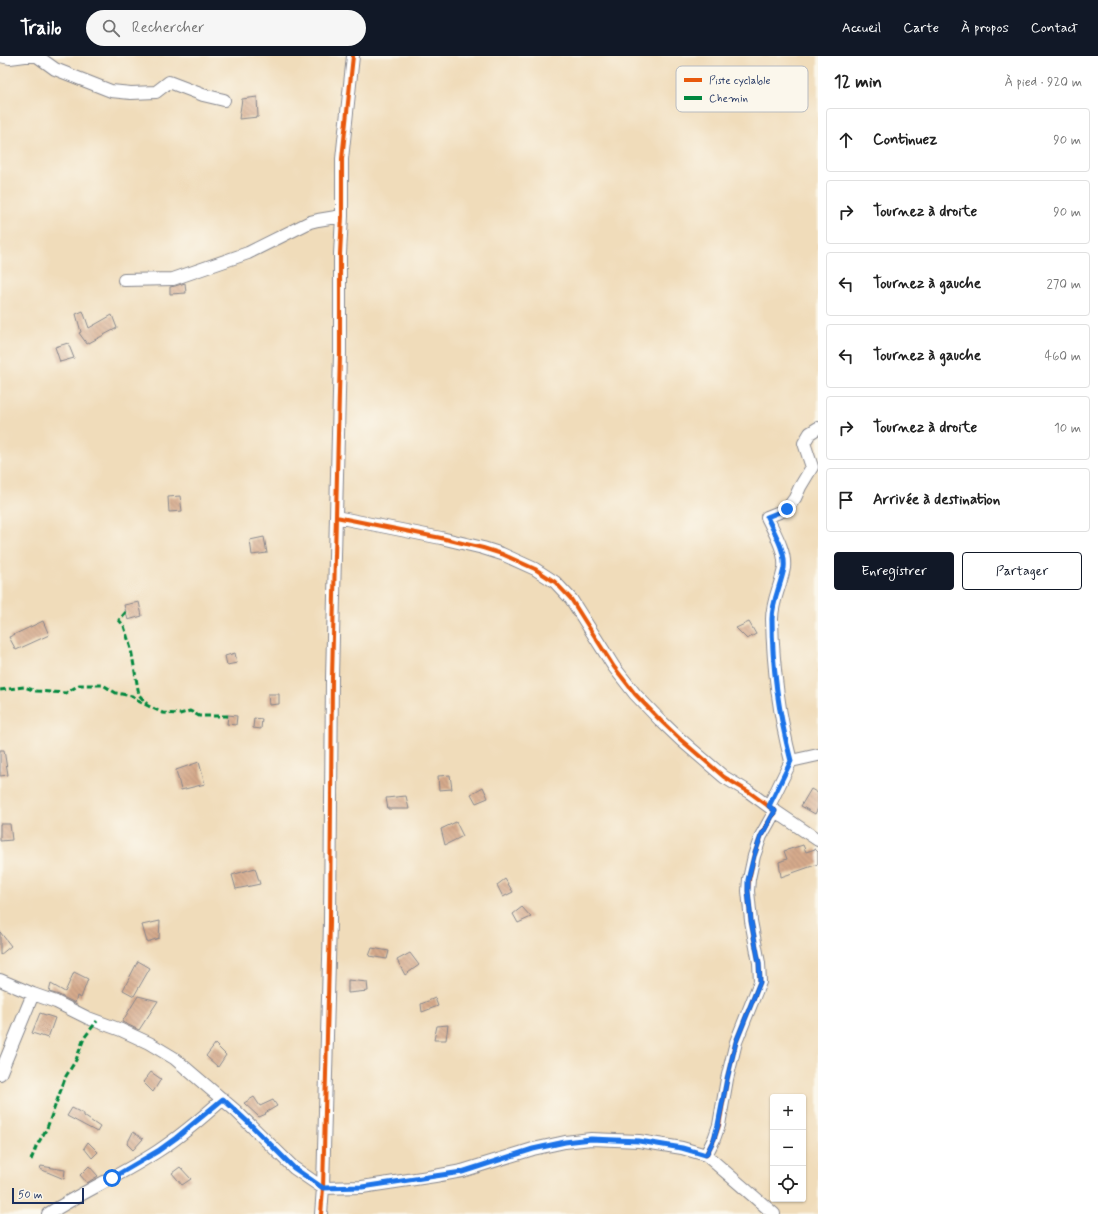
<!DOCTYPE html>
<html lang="fr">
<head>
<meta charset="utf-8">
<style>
	body { margin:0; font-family:Mynerve,sans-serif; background:#f6f6f6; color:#222 }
	.controls { position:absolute; right:12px; bottom:12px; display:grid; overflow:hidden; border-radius:4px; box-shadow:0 1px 3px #0004 }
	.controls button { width:36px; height:36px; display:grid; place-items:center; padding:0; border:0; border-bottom:1px solid #e0e0e0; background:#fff; color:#222; font:20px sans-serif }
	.scale { position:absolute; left:12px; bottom:10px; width:72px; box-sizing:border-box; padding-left:4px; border:2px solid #1b2f5e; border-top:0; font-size:11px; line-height:14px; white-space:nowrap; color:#1b2f5e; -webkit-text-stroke:3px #fbf7ec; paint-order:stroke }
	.stop { position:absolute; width:12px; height:12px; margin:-9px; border:3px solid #1a73e8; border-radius:50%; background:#fff }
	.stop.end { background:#1a73e8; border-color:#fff; box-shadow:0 1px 4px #0008 }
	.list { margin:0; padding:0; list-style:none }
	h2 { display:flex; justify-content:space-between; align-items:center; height:52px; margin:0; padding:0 16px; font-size:17px }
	h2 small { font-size:13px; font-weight:400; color:#767676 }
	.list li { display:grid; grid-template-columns:26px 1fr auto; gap:12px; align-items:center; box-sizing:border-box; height:64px; margin:0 8px 8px; padding:0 8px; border:1px solid #e0e0e0; border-radius:4px }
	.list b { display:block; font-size:15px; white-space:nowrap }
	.list em { font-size:13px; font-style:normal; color:#767676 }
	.actions { display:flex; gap:8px; padding:12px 16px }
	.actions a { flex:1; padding:9px 0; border:1px solid #111827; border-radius:4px; text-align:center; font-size:14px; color:#111827 }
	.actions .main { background:#111827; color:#fff }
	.icon { flex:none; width:22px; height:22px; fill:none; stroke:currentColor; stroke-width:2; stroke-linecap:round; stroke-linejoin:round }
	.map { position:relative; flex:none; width:818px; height:1158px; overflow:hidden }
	header { display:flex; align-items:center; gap:24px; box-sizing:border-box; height:56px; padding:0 20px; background:#111827; color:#fff }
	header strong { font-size:19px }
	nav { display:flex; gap:22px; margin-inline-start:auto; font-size:14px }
	.search { width:280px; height:36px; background:#f6f6f6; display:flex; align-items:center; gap:10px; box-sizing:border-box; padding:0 14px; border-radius:22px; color:#767676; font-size:15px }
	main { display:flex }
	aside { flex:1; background:#fff }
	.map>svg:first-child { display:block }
</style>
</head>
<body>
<header>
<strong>Trailo</strong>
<div class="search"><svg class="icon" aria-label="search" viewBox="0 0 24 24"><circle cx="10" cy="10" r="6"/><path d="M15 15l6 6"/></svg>Rechercher</div>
<nav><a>Accueil</a><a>Carte</a><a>À propos</a><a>Contact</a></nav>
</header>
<main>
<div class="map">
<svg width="818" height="1158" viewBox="0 0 818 1158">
	<defs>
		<pattern id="building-back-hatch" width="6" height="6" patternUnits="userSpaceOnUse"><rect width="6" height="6" fill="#d6aa8c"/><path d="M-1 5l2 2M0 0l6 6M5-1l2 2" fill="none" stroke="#ad8b76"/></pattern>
	</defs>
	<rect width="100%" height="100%" fill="#fbf7ec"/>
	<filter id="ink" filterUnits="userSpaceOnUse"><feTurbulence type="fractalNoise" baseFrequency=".025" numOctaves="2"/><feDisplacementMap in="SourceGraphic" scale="8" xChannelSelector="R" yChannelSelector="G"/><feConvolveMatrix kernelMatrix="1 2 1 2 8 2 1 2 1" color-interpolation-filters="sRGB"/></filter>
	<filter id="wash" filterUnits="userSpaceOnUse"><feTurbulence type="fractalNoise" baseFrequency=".012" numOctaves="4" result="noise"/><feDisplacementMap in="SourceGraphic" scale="16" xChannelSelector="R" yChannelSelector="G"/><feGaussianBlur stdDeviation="0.9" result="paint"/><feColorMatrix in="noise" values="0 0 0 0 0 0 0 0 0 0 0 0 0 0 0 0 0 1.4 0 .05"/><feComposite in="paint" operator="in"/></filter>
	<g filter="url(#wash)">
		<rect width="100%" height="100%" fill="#f0dcba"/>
		<g id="blocks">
			<path fill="url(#building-back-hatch)" d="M257 41 258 61 239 63 242 43Z
				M185 227 186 237 170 238V231L175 230Z
				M83 255 89 272 112 259 117 272 87 288 79 277 81 276 76 258Z
				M68 287 74 302 60 306 55 291Z
				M180 440 182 455 169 456 168 441Z
				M264 481 267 497 252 499 250 484Z
				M139 546 142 560 128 564 124 549Z
				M43 565 49 579 16 594 9 581Z
				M749 566 756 578 747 583 736 572Z
				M235 597 237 607 227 609 225 600Z
				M268 638H279V648L269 649Z
				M228 659 237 660 236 669 227 668Z
				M254 662 262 663 261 673 253 672Z
				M0 694H4L8 719 0 720Z
				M199 706 205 728 181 734 176 714Z
				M450 719 452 733 439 734 438 720Z
				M483 731 488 742 476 747 471 738Z
				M811 733 818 737V752L815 758 801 750Z
				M406 740 409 753H388L386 742Z
				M456 766 463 780 445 789 441 773Z
				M0 768H10L12 784 0 785Z
				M803 789 806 796 815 793 818 796V808L781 821 779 806 787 803 784 795Z
				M255 812 260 828 236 833 232 819Z
				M505 823 513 836 503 841 497 829Z
				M522 851 531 861 518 867 513 858Z
				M160 865 159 882 147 886 142 869Z
				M0 876 11 890 0 899Z
				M372 892 389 895 387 903 369 900Z
				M410 897 419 909 405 919 397 904Z
				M138 905 150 912 134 940 123 934Z
				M74 916 88 923 81 942 77 940 75 947 59 939 49 936 51 928 65 936Z
				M348 924 367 926 368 935 348 937Z
				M138 940 158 945 139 974 122 966Z
				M435 942 438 950 422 956 421 948Z
				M40 957 55 962 48 982 32 977Z
				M448 969 446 984H434L437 970Z
				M215 988 226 999 218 1011 206 1000Z
				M151 1016 161 1023 153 1036 143 1026Z
				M254 1041 260 1050 273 1044 277 1050 265 1057 266 1058 259 1061 244 1047Z
				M72 1052 84 1058V1060L100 1071 97 1076 67 1060Z
				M133 1076 143 1083 133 1094 127 1088Z
				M88 1086 98 1096 92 1102 84 1092Z
				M41 1110 65 1114 64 1123 40 1113Z
				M89 1110 98 1120 87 1127 80 1119Z
				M180 1111 191 1123 182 1129 172 1117Z"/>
		</g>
	</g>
	<g filter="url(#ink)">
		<use href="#blocks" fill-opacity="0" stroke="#86868c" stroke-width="1"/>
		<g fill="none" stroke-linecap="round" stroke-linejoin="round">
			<g stroke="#86868c" stroke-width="14">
				<path id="minor" d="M0 0 10 2 25 0H37L55 13 111 35 131 37 156 36 169 26 203 39 224 44
					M124 224 173 223 248 197 310 166 318 164 342 160
					M336 461 441 482 483 492 502 498 535 513 555 526 571 543 614 611 635 638 660 664 681 684 724 721 749 736 775 755 761 780 754 800 749 823 748 835 751 865 759 907 760 926 736 986 727 1023 719 1069 714 1083 706 1099
					M791 705 818 699
					M769 750 791 705C779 659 773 610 772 563 772 545 781 529 784 512 786 495 774 476 767 461L787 453 795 442 800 431 812 411 804 387 810 377 818 372
					M775 755 818 784
					M0 924 33 938 56 946 88 962 121 974 149 987 174 1002 236 1055 294 1112 323 1132 362 1131 435 1120 462 1115 533 1093 565 1086 591 1083 639 1085 682 1092 706 1099 774 1158
					M0 1018 33 938
					M48 1158C84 1135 123 1118 158 1095 181 1080 202 1062 223 1043
					M321 1158 323 1132 330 866 332 622 340 297V198L342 160V103L353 0"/>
			</g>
			<use href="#minor" stroke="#fff" stroke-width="12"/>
			<path stroke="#00873e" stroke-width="3" stroke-dasharray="6 3" stroke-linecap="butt" d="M126 556 119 564 124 570 131 593 139 639 147 648
				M0 634 24 631 36 635 66 637 79 629H103L116 637 132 640 138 645 163 657 180 658 190 655 199 660H228
				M31 1104 36 1091 47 1072 66 1020 76 1004 84 982 97 965"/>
			<g stroke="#fbf7ec" stroke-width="6">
				<path id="cycleway" d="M336 461 441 482 483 492 502 498 535 513 555 526 571 543 614 611 635 638 660 664 681 684 724 721 749 736 775 755 761 780 754 800 749 823 748 835 751 865 759 907 760 926 736 986 727 1023 719 1069 714 1083 706 1099
					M321 1158 323 1132 330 866 332 622 340 297V198L342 160V103L353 0"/>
			</g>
			<use href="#cycleway" stroke="#e8590c" stroke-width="4"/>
		</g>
	</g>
	<g fill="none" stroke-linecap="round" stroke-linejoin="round" filter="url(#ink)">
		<path stroke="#1a73e8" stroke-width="5" d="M112 1122 158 1095 176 1082 223 1043 251 1069 294 1112 323 1132 362 1131 435 1120 462 1116 533 1093 565 1086 591 1083 639 1085 682 1092 706 1099 714 1083 718 1069 727 1023 736 986 760 926 759 907 751 865 748 835V824L754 800 761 780 775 755 769 750 791 705C779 659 772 610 772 563 772 545 781 529 784 512 786 495 774 476 767 461L787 453"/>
	</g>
	<rect x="676" y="10" width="132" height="46" rx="6" fill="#fbf7ec" stroke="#b8bbc1" stroke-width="1"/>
	<rect x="684" y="22" width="18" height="4" fill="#e8590c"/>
	<rect x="684" y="40" width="18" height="4" fill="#00873e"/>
	<g font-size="11" fill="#1b2f5e">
		<text x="709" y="28">Piste cyclable</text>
		<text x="709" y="46">Chemin</text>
	</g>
</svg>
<div class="controls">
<button>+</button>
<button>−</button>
<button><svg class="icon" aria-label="locate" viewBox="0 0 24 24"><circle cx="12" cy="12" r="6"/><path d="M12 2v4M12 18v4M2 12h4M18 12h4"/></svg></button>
</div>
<div class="scale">50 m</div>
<div class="stop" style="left:112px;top:1122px"></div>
<div class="stop end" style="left:787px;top:453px"></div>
</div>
<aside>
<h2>12 min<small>À pied · 920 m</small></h2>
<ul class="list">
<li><svg class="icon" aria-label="ahead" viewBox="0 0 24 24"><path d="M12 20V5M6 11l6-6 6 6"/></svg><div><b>Continuez</b></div><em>90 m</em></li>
<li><svg class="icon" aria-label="right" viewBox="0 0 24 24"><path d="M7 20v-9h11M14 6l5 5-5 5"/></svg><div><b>Tournez à droite</b></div><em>90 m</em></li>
<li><svg class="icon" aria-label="left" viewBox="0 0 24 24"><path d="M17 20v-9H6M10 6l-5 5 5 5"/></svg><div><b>Tournez à gauche</b></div><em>270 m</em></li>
<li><svg class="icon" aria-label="left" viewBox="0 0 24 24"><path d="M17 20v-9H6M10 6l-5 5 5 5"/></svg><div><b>Tournez à gauche</b></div><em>460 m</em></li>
<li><svg class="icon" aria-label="right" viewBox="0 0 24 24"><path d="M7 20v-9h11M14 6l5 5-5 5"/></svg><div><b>Tournez à droite</b></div><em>10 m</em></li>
<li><svg class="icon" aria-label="arrive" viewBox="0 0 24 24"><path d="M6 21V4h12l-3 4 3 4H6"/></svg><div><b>Arrivée à destination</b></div></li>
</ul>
<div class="actions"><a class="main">Enregistrer</a><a>Partager</a></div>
</aside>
</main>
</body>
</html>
